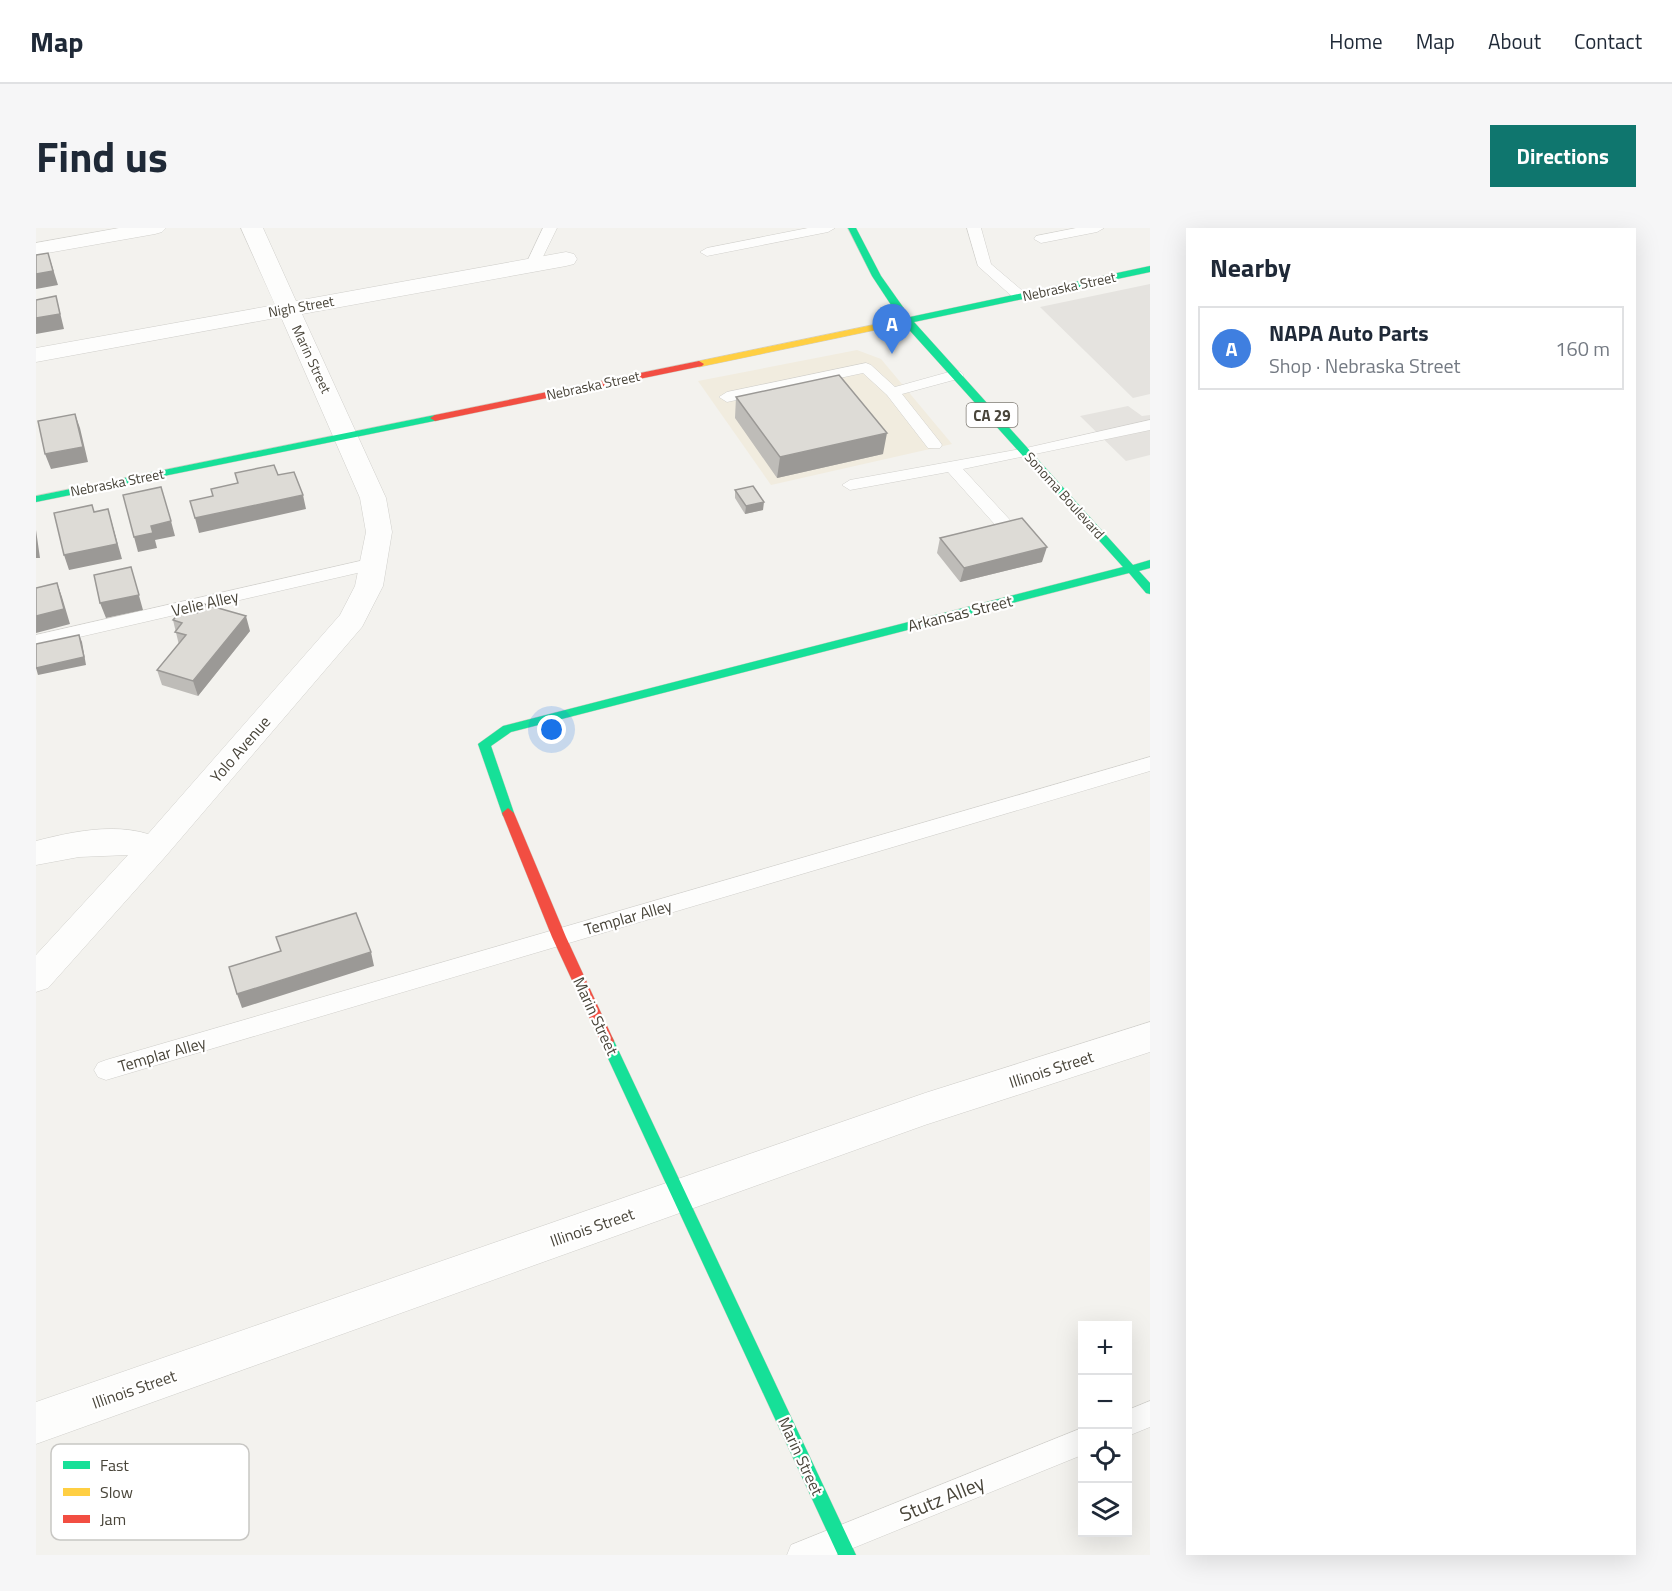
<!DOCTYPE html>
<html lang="en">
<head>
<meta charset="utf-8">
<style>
	body { margin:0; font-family:"Titillium Web",sans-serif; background:#f6f6f7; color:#1f2937 }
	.controls { position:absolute; right:18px; bottom:18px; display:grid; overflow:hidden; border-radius:0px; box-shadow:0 6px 24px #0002 }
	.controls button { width:54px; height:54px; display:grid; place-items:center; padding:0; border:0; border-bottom:2px solid #e0e1e3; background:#fff; color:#1f2937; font:30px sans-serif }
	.you { position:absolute; left:516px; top:502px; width:21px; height:21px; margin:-15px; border:4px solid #fff; border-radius:50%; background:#1a73e8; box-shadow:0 0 0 9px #1a73e833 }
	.badge { display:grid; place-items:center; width:39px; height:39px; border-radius:50%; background:#0f766e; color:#fff; font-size:20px; font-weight:700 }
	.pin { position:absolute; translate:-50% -50px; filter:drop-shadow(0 2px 3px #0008) }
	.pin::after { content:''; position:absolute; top:32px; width:21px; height:18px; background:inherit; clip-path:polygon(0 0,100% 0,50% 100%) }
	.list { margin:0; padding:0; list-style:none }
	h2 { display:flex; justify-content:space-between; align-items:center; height:78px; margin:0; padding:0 24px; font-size:26px }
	h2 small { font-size:20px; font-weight:400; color:#747a83 }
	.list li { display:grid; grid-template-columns:39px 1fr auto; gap:18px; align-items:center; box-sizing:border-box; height:84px; margin:0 12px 12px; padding:0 12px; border:2px solid #e0e1e3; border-radius:0px }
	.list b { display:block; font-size:22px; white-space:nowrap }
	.list p { margin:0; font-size:20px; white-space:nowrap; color:#747a83 }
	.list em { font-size:20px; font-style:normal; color:#747a83 }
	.icon { flex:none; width:33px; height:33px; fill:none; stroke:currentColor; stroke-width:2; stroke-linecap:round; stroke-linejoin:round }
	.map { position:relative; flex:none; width:1114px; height:1327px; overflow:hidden; border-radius:0px }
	header { display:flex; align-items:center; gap:36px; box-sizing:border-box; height:84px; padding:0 30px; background:#fff; border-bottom:2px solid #e0e1e3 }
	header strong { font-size:28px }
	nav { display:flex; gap:33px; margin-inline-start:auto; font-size:21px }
	.intro { display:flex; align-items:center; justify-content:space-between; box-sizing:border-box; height:144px; padding:0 36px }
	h1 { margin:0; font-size:42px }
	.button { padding:15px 27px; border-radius:0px; background:#0f766e; color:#fff; font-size:21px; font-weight:700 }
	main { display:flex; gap:36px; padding:0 36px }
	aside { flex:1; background:#fff; border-radius:0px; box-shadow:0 6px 24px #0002 }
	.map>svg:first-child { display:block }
</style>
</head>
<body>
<header>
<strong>Map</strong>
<nav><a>Home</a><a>Map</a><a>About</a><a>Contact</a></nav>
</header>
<div class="intro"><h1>Find us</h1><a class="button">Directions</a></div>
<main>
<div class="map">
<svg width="1114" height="1327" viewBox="0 0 1114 1327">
	<rect width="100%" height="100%" fill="#f3f2ee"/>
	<path fill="#f1ecdf" d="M821 122 845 131 916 216 735 257 662 153Z"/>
	<path fill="#e5e3df" d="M1114 56V166L1097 170 1004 79Z
		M1092 178 1106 188 1114 187V227L1090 233 1044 188Z"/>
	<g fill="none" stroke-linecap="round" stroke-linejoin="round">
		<g stroke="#d1d0cc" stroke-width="1">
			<path id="lane" d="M507 0H521L502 39H492L490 36Z
				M772 0H799L792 4 671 28 664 24 671 20Z
				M931 0H945L955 36 989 65 991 68 989 71H979L942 38Z
				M1040 0H1068L1061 4 1005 15 998 11 1000 8Z
				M830 135 835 137 859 159 920 142 925 144 928 147 925 150 866 166 904 214 906 217 904 220H892L851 167 827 145 691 174 683 169 691 164Z
				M1114 192V202L927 241 974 292 976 296 974 300H962L912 244 814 262 806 257 814 252 990 220Z
				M337 330 343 332 346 336 343 340 0 419V407Z
				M1114 529V543L70 852 62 849 58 842 62 835 70 832Z
				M1114 1173V1199L1092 1208V1182Z
				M1046 1200V1227L800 1327H751L755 1317Z"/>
		</g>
		<g stroke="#d1d0cc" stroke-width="1">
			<path id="street" d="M83 0H130L126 4 119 6 0 27V15Z
				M205 0H227L260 73 530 24 538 26 541 31 538 36 530 38 266 86 350 270 356 304 347 358 326 399 129 629 12 760 0 764V727L92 627 43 629 0 637V613C34 604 77 595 112 606L304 387 319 358 330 304 324 270 245 89 0 134V120L239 77Z
				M1114 794V824L889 897 0 1216V1174L889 865Z"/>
		</g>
		<g stroke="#d2cfc5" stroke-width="1">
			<path id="fast" d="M812 0H820L845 48 874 89 1114 38V44L878 94 1097 337 1114 332V340L1103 343 1114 355V366L1110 365 1093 345 475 504 455 518 478 585 472 590 467 588 442 516 467 498 1087 339 867 95 836 48Z
				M399 187 403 188V192L0 274V268Z
				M571 807 576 809 578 813 820 1327H802L564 813 566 809Z"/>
		</g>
		<g stroke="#d2cfc5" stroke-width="1">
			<path id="slow" d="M870 90 873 91V95L663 139 658 136 663 133Z"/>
		</g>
		<g stroke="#d2cfc5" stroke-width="1">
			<path id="jam" d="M663 133 668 136 666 138 399 193 394 190 399 187Z
				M472 580 478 585 530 709 578 813 576 817 571 819 566 817 516 709 466 585Z"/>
		</g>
		<use href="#lane" fill="#fdfdfc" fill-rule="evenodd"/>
		<use href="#street" fill="#fdfdfc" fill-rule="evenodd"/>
		<use href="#fast" fill="#16e098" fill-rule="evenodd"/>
		<use href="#slow" fill="#ffcf43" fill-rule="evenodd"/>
		<use href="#jam" fill="#f24e42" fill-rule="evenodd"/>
	</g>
	<path fill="#bebcb8" d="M700 169 847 226 741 250 699 190Z
		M699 262 727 282 709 286 699 270Z
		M904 310 1006 334 924 354 901 325Z
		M137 392 214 403 162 468 126 457 121 442 143 417Z"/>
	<path fill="#9b9996" d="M12 25 22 57 0 61V46Z
		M20 68 28 101 0 106V90Z
		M39 186 44 200 52 234 15 241 9 226Z
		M851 205 847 226 741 250 744 229Z
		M267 267 270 281 163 305 159 290Z
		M728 274 727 282 709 286 710 278Z
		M72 281 86 331 33 342 28 327Z
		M135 293 139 308 119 312 121 320 102 324 98 309 115 298Z
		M0 302 4 330H0Z
		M1011 319 1006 334 924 354 928 340Z
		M95 339 107 382 70 390 64 375Z
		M21 355 26 369 34 396 0 405V388Z
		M210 388 214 403 162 468 157 453Z
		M43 407 46 414 50 437 2 447 0 440Z
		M335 724 338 738 206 780 201 766Z"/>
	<path fill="#dddbd6" stroke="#9b9996" stroke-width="1.5" d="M12 25 17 43 0 46V27Z
		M20 68 24 86 0 90V72Z
		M803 147 851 205 744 229 700 169Z
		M39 186 47 219 9 226 2 193Z
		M238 237 242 247 258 244 267 267 159 290 154 273 177 268 175 261 202 255 199 245Z
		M717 258 728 274 710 278 699 262Z
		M125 259 135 293 115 298 117 305 98 309 87 267Z
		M56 277 58 284 72 281 81 316 28 327 18 285Z
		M986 290 1011 319 928 340 904 310Z
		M95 339 103 367 64 375 58 347Z
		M21 355 28 381 0 388V360Z
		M168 376 210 388 157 453 121 442 150 407 139 404 146 395 137 392 147 381 161 385Z
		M43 407 48 429 0 440V416Z
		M320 685 335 724 201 766 193 739 245 723 240 709Z"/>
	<g text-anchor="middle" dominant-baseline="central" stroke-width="4.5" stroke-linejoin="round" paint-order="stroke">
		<g font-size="14" fill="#49453a" stroke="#fff">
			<text transform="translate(1033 58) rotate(-12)">Nebraska Street</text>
			<text transform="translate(265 78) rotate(-10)">Nigh Street</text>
			<text transform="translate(276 131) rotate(65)">Marin Street</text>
			<text transform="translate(557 157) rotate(-12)">Nebraska Street</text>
			<text transform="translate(81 254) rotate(-11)">Nebraska Street</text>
			<text transform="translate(1029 267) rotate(48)">Sonoma Boulevard</text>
		</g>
		<rect fill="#fff" stroke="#807d75" stroke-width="1.5" x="930.5" y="175" width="51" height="24" rx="4.5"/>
		<g font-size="15" font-weight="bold" fill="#49453a">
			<text x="956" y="187">CA 29</text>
		</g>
		<g font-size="16" fill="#49453a" stroke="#fff">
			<text transform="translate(169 375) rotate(-13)">Velie Alley</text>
			<text transform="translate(924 385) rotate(-14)">Arkansas Street</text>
			<text transform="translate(204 521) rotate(-49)">Yolo Avenue</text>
			<text transform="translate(592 689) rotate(-16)">Templar Alley</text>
			<text transform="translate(560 788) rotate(65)">Marin Street</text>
			<text transform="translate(126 826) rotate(-16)">Templar Alley</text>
			<text transform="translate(1015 841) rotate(-18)">Illinois Street</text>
			<text transform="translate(556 999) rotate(-19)">Illinois Street</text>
			<text transform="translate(98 1161) rotate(-19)">Illinois Street</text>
			<text transform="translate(765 1228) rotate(65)">Marin Street</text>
		</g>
		<g font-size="20" fill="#49453a" stroke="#fff">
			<text transform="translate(906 1270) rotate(-22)">Stutz Alley</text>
		</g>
	</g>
	<rect x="15" y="1216" width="198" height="96" rx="9" fill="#fff" stroke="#c8c7c4" stroke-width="1.5"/>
	<rect x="27" y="1233" width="27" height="8" fill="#16e098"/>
	<rect x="27" y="1260" width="27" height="8" fill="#ffcf43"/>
	<rect x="27" y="1287" width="27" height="8" fill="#f24e42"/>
	<g font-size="16" fill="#49453a">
		<text x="64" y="1243">Fast</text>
		<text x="64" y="1270">Slow</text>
		<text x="64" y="1297">Jam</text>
	</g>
</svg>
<div class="controls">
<button>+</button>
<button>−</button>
<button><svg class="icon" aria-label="locate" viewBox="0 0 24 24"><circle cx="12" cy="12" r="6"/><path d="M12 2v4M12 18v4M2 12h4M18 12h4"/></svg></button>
<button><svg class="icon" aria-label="layers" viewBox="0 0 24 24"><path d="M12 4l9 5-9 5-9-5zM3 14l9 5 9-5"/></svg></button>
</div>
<div class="you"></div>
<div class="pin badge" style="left:856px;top:126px;background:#3f7fe0">A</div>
</div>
<aside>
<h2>Nearby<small></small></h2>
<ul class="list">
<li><span class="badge" style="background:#3f7fe0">A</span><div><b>NAPA Auto Parts</b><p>Shop · Nebraska Street</p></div><em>160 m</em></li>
</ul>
</aside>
</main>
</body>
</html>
